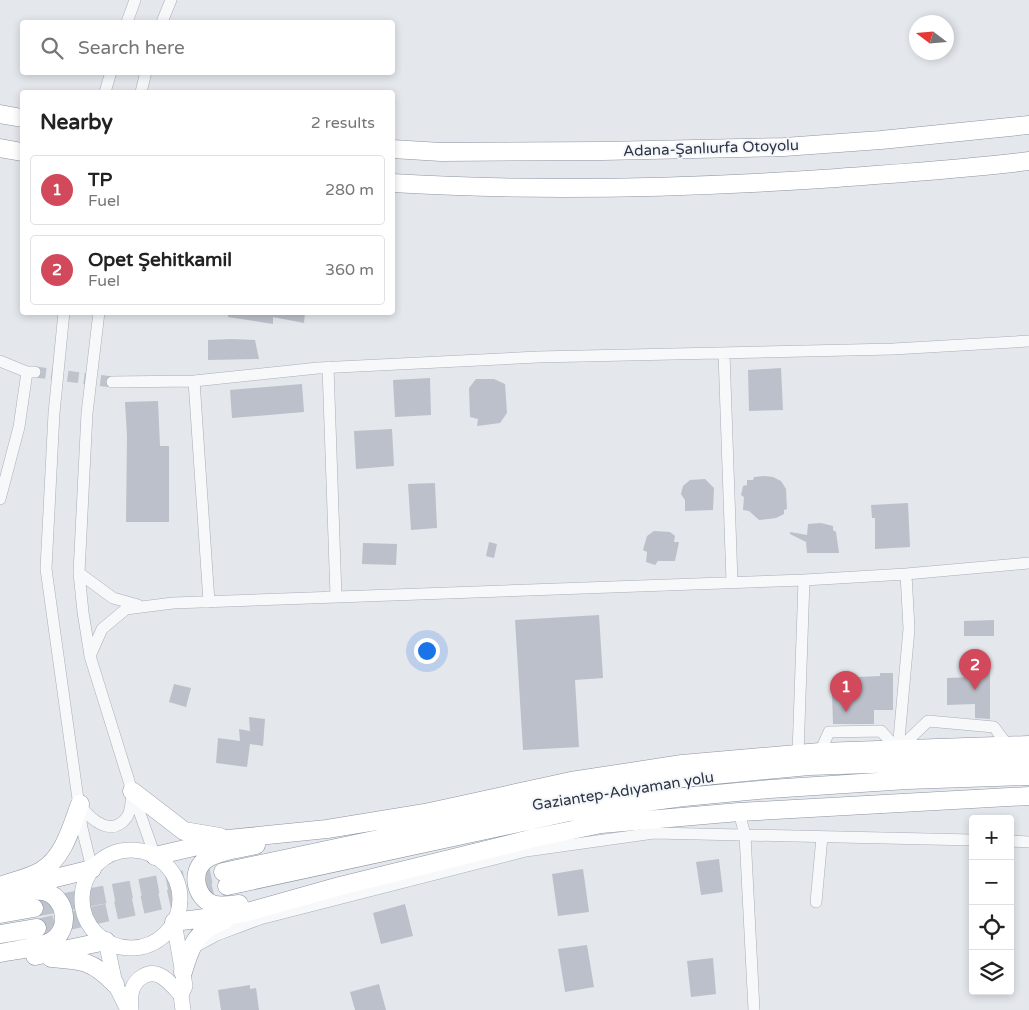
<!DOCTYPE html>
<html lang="en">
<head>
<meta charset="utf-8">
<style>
	body { margin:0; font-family:"Varela Round",sans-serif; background:#f6f6f6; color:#222 }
	.controls { position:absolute; right:15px; bottom:15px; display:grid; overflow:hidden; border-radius:5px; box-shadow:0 2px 8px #0003 }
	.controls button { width:45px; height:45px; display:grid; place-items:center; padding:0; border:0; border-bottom:1px solid #e0e0e0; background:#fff; color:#222; font:25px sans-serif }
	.compass { position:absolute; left:909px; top:15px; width:45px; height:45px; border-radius:50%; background:#fff; box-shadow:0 2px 8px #0003; rotate:286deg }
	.you { position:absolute; left:426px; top:650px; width:18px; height:18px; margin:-12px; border:4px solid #fff; border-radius:50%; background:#1a73e8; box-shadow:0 0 0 8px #1a73e833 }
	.badge { display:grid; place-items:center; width:32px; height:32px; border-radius:50%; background:#d1495b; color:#fff; font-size:16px; font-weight:700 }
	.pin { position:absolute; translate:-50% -41px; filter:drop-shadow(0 1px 2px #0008) }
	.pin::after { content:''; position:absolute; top:26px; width:18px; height:15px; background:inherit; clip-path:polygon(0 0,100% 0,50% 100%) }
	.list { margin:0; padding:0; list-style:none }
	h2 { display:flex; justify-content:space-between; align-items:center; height:65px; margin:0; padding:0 20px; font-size:21px }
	h2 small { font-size:16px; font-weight:400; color:#767676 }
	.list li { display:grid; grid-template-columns:32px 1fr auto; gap:15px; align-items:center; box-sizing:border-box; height:70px; margin:0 10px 10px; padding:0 10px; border:1px solid #e0e0e0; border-radius:5px }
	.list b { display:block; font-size:19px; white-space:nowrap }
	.list p { margin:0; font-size:16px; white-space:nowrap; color:#767676 }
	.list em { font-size:16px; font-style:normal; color:#767676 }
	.icon { flex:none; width:28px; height:28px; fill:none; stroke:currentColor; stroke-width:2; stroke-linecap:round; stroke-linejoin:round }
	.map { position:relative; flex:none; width:1029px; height:1010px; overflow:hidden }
	.search { position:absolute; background:#fff; box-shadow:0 2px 8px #0003; left:20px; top:20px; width:375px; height:55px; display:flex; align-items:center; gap:12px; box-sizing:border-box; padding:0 18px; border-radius:5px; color:#767676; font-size:19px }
	.panel { position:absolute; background:#fff; box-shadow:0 2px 8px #0003; left:20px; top:90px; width:375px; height:225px; border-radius:5px }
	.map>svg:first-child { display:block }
</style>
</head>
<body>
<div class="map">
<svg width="1029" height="1010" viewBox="0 0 1029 1010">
	<rect width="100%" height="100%" fill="#e4e7ec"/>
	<path fill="#bbc0ca" d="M228 312H305L304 323 273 317V324L228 317Z
		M232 339 255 340 259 359 208 360V340Z
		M781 368 783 410 749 411 748 370Z
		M430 378 431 415 395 417 393 380Z
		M476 379H494L505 384 507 413 500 423 477 426 478 419 470 417 469 388Z
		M302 384 304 412 232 418 230 390Z
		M158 401 160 446H169V522H126L127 436 125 402Z
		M392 429 394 466 356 469 354 431Z
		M764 476 773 477 781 481 786 489 787 509 784 510V514L776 518 759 520 749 511 743 510 744 497 741 495 743 486 747 485V480H753L754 477Z
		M705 479 714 488 713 510 685 511V500L681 494 683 486 690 480Z
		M435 483 437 528 411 530 408 484Z
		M908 503 910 547 875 549V518H872L871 505Z
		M821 523 833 526V530L836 532 839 553H807L806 542 790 534V532L807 535 808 524Z
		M654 531 670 532 675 536 674 542H679L675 561H658L655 565 646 562 647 552 643 550 647 536Z
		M489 542 497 544 494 558 486 556Z
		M363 543 397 544 396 565 362 564Z
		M599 615 603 678 575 680 579 747 523 750 515 620Z
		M994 620V636H964V621Z
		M974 665H990V719L975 718V704L947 705V678L974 677Z
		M880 673H893V710H874V724H833L832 692H838L837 678 880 676Z
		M174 684 191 688 186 707 169 702Z
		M249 717 265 719 263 746 250 744 247 767 216 763 218 738 240 741 239 729 250 731Z
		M719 859 723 892 701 895 696 862Z
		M583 869 589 912 558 916 552 874Z
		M405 904 413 936 381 944 373 913Z
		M587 945 594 987 565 992 558 949Z
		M713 958 716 994 691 997 687 961Z
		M379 984 386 1010H355L350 992Z
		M250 985V989L256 988 259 1010H221L218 990Z"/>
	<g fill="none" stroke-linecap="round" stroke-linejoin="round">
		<path stroke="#bfc3cb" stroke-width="11" stroke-dasharray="11 5.5" stroke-linecap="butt" d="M35 372 112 382"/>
		<path stroke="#bfc3cb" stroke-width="18" stroke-dasharray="18 9" stroke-linecap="butt" d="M34 908 223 872
			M37 928 227 886"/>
		<g stroke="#a9aeb7" stroke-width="12">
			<path id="minor" d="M127 22 135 0
				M162 22 171 0
				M105 92 111 72
				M141 92 146 72
				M64 312 54 413 46 569 82 828 92 869
				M99 312 87 413 79 573 83 612 90 656 132 791 155 856
				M724 353 732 582
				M0 361 27 372H35
				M328 367 336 596
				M194 381 209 602
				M112 382 194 381 318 368 538 357 893 349 1029 341
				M0 499 19 427 27 372
				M79 573 113 598 138 605
				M90 656 102 629 126 609 173 603 804 580 906 574 1029 563
				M898 750 909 629 906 574
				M898 750 928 721 994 727 1008 746
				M820 752 829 732 881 731 898 750
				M798 754 804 580
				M81 806C91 820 112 838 127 817 131 811 131 802 132 794
				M739 812 745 835 754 1010
				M1010 841 1029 842
				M816 902 822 837
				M195 947 217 935 260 919 526 851 654 833 973 840"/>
		</g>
		<g stroke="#a3abb8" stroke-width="16">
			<path id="major" d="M82 899a49 49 0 1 1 98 0a49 49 0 1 1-98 0Z
				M174 922 185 986 181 995 183 1010
				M106 941 115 984 128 1010
				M131 1010C131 1004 130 996 132 990 134 984 137 980 142 977 158 966 171 984 181 995"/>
		</g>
		<g stroke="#8b94a3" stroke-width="19">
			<path id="highway" d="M0 114 22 118
				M0 148 22 152
				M392 149 441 152 603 151 784 147 881 140 1029 125
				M392 183C540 192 690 188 837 178 901 173 965 169 1029 161
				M132 791 184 831 220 837
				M155 856 228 839 327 829 425 813 571 781 682 764 820 752 1029 745
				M223 872 463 821 557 800 673 779 809 766 1029 759
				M27 885 92 869
				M0 886C13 881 29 878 41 871 64 857 71 828 80 804
				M227 886 569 812 684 797 770 789 907 780 1029 776
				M0 897C13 895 30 889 43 891 67 896 72 931 50 942 37 948 15 950 0 953
				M239 904C230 905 220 907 212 904 195 896 191 873 204 861 214 851 243 848 256 845
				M0 914 34 908
				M174 922 244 913 340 886 534 838 601 824 739 812 1029 796
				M0 934 37 928
				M35 956 106 941
				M51 958C82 960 93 961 115 984
				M183 972C191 945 196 930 225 920"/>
		</g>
		<use href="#minor" stroke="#f7f8fa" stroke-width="11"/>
		<use href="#major" stroke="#fff" stroke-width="15"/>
		<use href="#highway" stroke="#fff" stroke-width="18"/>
	</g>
	<g text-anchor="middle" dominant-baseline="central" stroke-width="4" stroke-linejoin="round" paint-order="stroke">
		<g font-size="15" fill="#2b3445" stroke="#f4f6f9">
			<text transform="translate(711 148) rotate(-2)">Adana-Şanlıurfa Otoyolu</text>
			<text transform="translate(623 791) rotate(-9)">Gaziantep-Adıyaman yolu</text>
		</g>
	</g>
</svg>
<div class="controls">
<button>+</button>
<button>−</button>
<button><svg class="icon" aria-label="locate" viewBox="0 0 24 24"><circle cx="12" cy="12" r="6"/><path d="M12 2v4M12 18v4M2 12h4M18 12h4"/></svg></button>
<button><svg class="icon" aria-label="layers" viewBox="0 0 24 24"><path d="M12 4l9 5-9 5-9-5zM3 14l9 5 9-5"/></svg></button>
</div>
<svg class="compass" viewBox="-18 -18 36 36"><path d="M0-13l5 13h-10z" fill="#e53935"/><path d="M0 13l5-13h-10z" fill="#767676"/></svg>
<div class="you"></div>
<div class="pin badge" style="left:846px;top:712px">1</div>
<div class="pin badge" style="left:975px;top:690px">2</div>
<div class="search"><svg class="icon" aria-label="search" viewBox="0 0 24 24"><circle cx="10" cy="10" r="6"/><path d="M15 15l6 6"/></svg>Search here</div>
<section class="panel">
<h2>Nearby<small>2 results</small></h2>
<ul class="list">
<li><span class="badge">1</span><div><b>TP</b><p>Fuel</p></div><em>280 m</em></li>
<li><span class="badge">2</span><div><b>Opet Şehitkamil</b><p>Fuel</p></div><em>360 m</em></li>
</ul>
</section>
</div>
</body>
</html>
